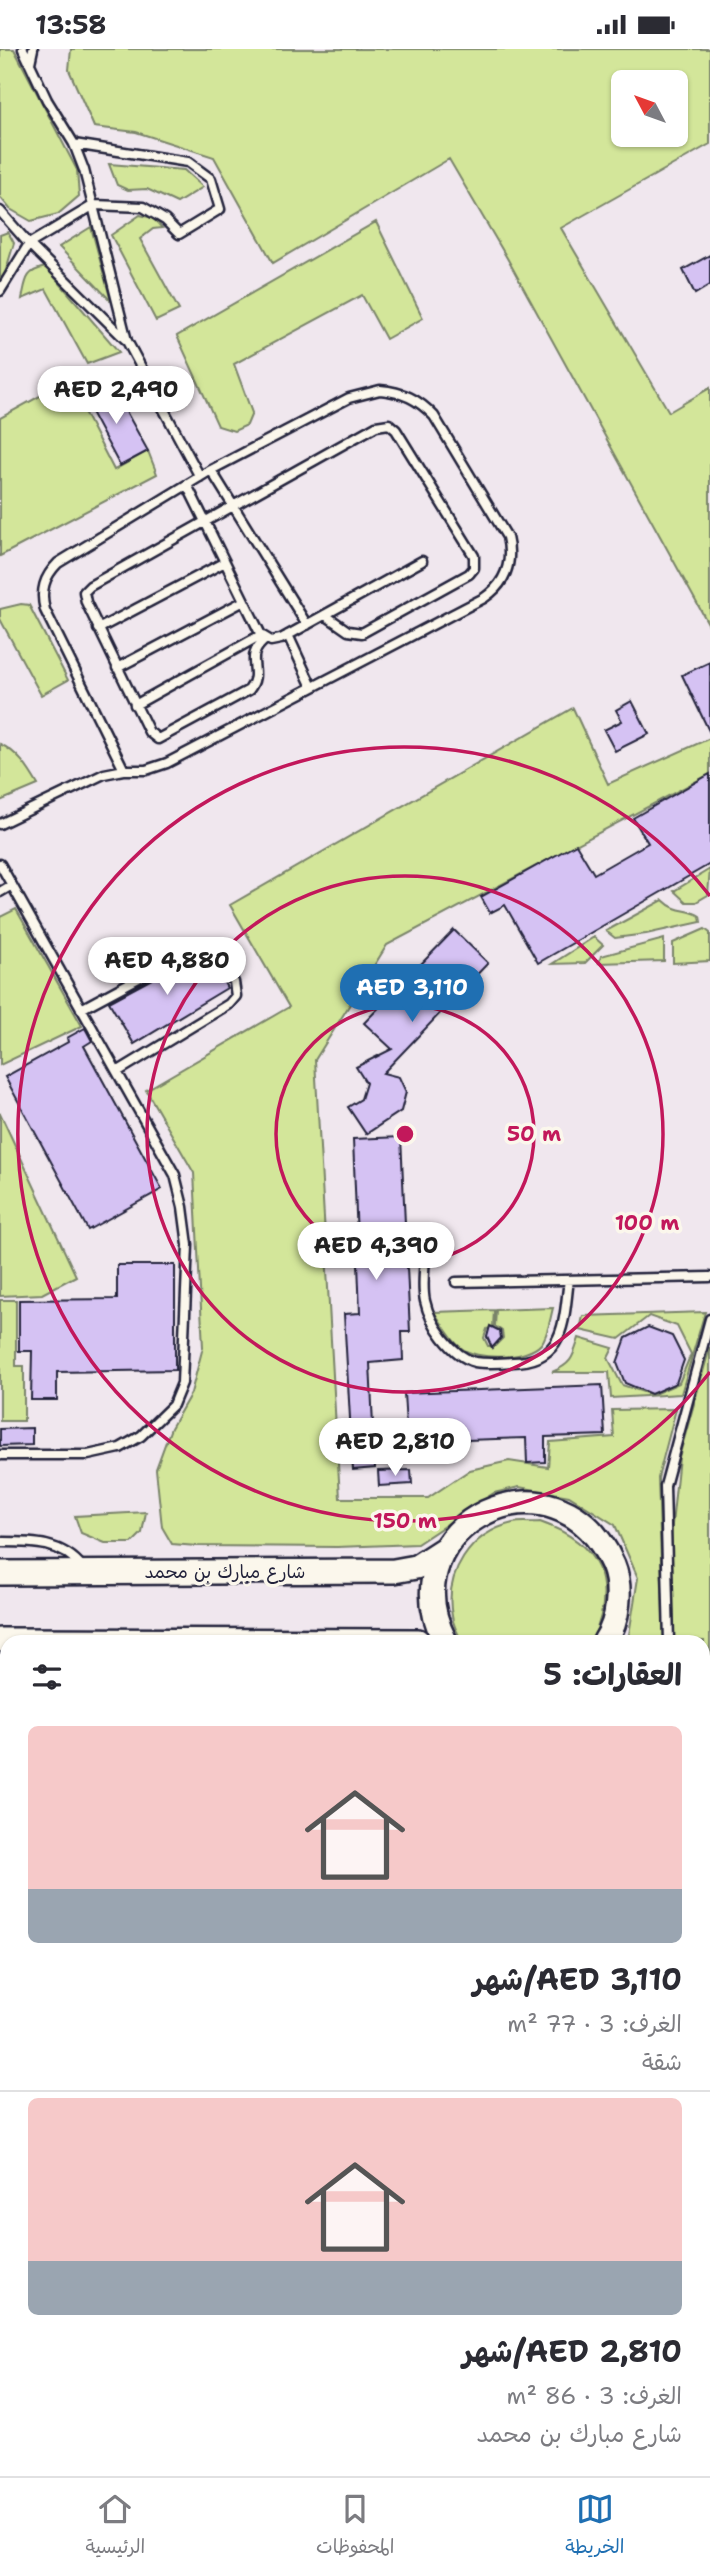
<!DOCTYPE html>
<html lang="ar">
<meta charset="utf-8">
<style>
body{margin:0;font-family:"Shantell Sans","Playpen Sans Arabic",sans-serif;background:#f2f2f3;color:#2b2b33;direction:rtl;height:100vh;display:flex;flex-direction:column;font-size:26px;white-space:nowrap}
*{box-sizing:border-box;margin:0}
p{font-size:23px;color:#7c7c81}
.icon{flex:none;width:38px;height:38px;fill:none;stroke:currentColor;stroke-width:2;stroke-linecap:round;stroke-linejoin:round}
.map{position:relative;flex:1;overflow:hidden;direction:ltr}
.panel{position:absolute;left:0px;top:1586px;width:710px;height:842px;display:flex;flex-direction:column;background:#fff;border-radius:21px 21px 0 0;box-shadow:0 2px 5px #0004;direction:rtl}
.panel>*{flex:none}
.needle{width:46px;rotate:311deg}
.buttons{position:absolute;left:611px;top:21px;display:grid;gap:14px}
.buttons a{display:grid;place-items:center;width:77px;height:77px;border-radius:10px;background:#fff;box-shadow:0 2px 5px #0004;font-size:35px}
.price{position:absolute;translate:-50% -60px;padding:0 16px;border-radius:24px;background:#fff;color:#222;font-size:23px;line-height:46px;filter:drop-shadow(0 2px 4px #0008)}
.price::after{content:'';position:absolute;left:50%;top:42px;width:21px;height:16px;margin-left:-10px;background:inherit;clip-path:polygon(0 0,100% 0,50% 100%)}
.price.current{background:#1f6fb2;color:#fff}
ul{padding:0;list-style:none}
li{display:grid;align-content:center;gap:14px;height:371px;padding:0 28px}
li+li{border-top:2px solid #e1e1e2}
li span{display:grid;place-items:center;height:217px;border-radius:10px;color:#555}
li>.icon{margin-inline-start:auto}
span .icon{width:126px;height:126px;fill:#fffc;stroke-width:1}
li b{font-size:30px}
h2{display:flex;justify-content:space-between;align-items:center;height:84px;padding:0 28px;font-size:30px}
.status{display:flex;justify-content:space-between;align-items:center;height:49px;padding:0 35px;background:#fff;direction:ltr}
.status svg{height:19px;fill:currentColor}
.tab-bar{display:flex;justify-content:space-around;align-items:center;height:98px;border-top:2px solid #e1e1e2;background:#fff;font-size:19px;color:#7c7c81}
.tab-bar a{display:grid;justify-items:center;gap:4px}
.tab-bar .current{color:#1f6fb2}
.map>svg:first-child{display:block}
.green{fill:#d3e69a;stroke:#7a846a;stroke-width:2;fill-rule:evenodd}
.building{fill:#d5c2f3;stroke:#22223b;stroke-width:2}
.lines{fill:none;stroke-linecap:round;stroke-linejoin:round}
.lane-casing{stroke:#22223b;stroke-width:13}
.secondary-casing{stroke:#22223b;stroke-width:28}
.path{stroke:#22223b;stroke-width:3.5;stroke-dasharray:5 5;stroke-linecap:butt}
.lane{stroke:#fbf7ec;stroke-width:8}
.secondary{stroke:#fbf7ec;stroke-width:23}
.ring{fill:none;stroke:#c2185b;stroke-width:3.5}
.labels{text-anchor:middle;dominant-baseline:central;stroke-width:7;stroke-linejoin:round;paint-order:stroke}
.street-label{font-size:18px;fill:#22223b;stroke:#fbf7ec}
.centre{fill:#c2185b;stroke:#fbf7ec;stroke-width:3.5}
.ring-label{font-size:21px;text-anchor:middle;font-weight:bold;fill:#c2185b;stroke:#fbf7ec;stroke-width:7;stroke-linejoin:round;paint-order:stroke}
</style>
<div class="status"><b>13:58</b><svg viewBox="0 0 49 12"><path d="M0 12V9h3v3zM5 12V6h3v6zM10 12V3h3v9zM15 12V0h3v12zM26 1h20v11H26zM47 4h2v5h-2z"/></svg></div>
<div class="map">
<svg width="710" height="2427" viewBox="0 0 710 2427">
<rect width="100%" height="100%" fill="#f0e7ee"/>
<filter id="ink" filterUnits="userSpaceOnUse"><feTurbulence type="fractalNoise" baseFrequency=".0143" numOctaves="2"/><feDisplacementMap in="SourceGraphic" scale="14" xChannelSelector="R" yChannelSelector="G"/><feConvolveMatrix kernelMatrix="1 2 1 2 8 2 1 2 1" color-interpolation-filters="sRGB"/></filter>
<g filter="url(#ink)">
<path class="green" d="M0,0H14L77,121L79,147L58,165L31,172L10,160L0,148Z
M71,0H710V95L561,179L669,363L710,339V578L507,209L449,110L273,214L214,108L136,83L94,78L69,21ZM623,33H676V86H623Z
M109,115L184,121L203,138L177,154L147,140L128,141L117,136Z
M140,166L153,169L162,179L153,180L140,190L179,261L156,272L111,186Z
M376,173L423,269L386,290L362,246L234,315L252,364L247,376L234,382L218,377L177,287Z
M91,178L111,252L59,198Z
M8,183L14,194L0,241V186Z
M46,218L119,303L87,315L46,240L22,250C26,231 25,222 46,218Z
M87,321L107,332L79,353L114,421L148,402L157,425L0,507V369Z
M21,555L29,556L68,631L41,646L0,570V560Z
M573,659L608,735L710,689V725L387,896L315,1011L340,1449H428L470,1421L509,1412L548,1418L550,1393L614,1388L612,1361L676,1360L658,1429L664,1592H628L638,1529L615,1476L569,1447L519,1438L494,1444L417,1495L337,1498L197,1497L172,1495L162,1478L156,1420L171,1379L191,1344L203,1298L194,1124L146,1041L289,958L230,856Z
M0,695C18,703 28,719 38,736L0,752Z
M710,820L708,846L696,853H686L674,842Z
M663,851C677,865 688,859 700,867L701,873L646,885L615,889L606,882Z
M16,860L82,977L0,1016V868Z
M705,880L710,884V912L673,914V894Z
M594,888L603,896L585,914L552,915Z
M664,890V912L599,914L601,907Z
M0,1064L76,1227L42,1245L0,1247Z
M0,1251H16V1317H24V1372H0Z
M553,1259C550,1270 548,1287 541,1295C527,1311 476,1312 460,1298C450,1290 442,1274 434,1263L494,1261L493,1278L487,1280L484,1289L488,1297H495L503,1289L502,1282L495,1277L496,1261Z
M705,1263L681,1345L611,1349L609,1323H552C572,1315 573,1308 579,1289L613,1299L608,1309L622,1336L652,1346L679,1334L691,1305L677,1277L649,1267L619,1290L580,1281L583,1267Z
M710,1298V2427H594V2420H704V1592H669L668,1514L679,1408Z
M146,1463L142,1484L132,1494H105L81,1484L75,1467Z
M540,1473C600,1494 618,1534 592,1592H462C458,1585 453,1576 452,1567C444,1525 470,1484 513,1474C522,1472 531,1474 540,1473Z"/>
<path class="building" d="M710,206V236L695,245L683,221Z
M112,337L148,402L120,417L85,352Z
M710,613V684L682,626Z
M632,652L649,685L615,702L604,681L622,672L616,661Z
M710,725V815L538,914L505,856L490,864L481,848L576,795L594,825L648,794L633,769Z
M454,881L488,914L383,1024L399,1028L406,1043L401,1062L366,1085L348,1058L361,1050L366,1034L356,1018L392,1000L364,974Z
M200,904L209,920L215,917L227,939L134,995L109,953Z
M85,979L92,992L84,997L162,1140L88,1181L5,1028L68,993L67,989Z
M401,1088L410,1283H402L403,1311L370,1314L375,1419L353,1421L344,1265L360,1264L353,1090Z
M117,1216H175V1321L57,1323V1351H31L32,1302H19V1251L117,1250Z
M490,1277L500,1282L501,1289L492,1299L487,1288Z
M648,1278L672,1287L684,1311L676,1334L651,1345L625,1334L617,1314L626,1289Z
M602,1336L605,1386L545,1388V1413L527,1414L526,1389L407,1393L404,1344Z
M32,1379V1396L0,1397V1380Z
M411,1421L412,1435L379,1437L378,1422Z"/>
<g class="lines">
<defs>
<path id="lane" d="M23,0L47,51L74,95L84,121L127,292L200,428
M30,14L33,0
M0,162L29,195L125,290
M0,242L29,195L94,156L143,158L165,171L179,185L220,160L211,130L188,113L74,95
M380,341C403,343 418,350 434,367L507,488C513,513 506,534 484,549L167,714L146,721H124L45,561C40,542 44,528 58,514L211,421L349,349Z
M211,421L307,576
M187,436L261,586L271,592L281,590L422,512
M98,580L225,513
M288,586L312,638
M266,590C241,609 265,621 249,641L158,690L149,683L86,553L84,543L90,537L376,377L389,375L396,381L474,507V519L469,525L362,584L348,582L325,566
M117,619L244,552
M135,656L261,586
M0,775L104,725L124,721
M0,815L175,1126L183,1158L188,1196L182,1334L173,1356L141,1387L120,1399L88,1406H0
M0,843L12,836
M81,960L202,895L212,898L216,902L234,933L236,947L229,955L117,1023
M425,1209C424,1223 422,1239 425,1252C430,1275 452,1307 475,1313C487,1315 501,1314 513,1313C530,1313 545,1309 555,1294C566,1277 566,1250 569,1231
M456,1233L710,1228
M0,1493C31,1493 62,1492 83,1519
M669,1592L665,1437L710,1270
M0,1980H7
M704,2005L710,2011
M0,2080L7,2079
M0,2268H7
M0,2369H7
M396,2420V2427
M0,2425L320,2420
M591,2427V2420"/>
<path id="secondary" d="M0,1524L394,1522L416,1518L444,1500
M0,1591L418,1592
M445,1592C385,1476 558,1390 613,1516C622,1538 619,1572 605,1592
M497,2427V2420
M546,2427V2420"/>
</defs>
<use href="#lane" class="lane-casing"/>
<use href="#secondary" class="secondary-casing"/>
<path class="path" d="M0,1633H7
M448,2420L449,2427"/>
<use href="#lane" class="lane"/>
<use href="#secondary" class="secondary"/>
</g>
</g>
<g class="ring">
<circle cx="405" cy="1085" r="129"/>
<circle cx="405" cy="1085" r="258"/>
<path d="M710 1323A387 387 0 1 1 710 847"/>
</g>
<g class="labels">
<g class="street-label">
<text x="225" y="1523">شارع مبارك بن محمد</text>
</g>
</g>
<circle cx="405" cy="1085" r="10" class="centre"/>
<g class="ring-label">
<text x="534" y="1092">50 m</text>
<text x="647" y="1181">100 m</text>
<text x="405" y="1479">150 m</text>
</g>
</svg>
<div class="buttons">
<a><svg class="needle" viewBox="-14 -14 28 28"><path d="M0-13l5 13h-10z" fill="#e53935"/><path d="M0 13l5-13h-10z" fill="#7c7c81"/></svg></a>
</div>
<b class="price" style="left:116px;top:377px">AED 2,490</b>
<b class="price" style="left:167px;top:948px">AED 4,880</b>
<b class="price current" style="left:412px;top:975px">AED 3,110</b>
<b class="price" style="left:376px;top:1233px">AED 4,390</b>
<b class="price" style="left:395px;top:1429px">AED 2,810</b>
<section class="panel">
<h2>العقارات: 5<svg class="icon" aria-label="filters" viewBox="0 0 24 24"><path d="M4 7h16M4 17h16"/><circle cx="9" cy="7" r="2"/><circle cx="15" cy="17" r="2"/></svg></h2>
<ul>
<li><span style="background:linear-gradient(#f6c9c9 75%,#9aa5b1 0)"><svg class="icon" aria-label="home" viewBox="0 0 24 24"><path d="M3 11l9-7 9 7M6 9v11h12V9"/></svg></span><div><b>AED 3,110/شهر</b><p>الغرف: 3 · 77 m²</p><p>شقة</p></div></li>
<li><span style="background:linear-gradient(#f6c9c9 75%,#9aa5b1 0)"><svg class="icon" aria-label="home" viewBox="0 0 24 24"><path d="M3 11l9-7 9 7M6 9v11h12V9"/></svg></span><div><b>AED 2,810/شهر</b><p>الغرف: 3 · 86 m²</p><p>شارع مبارك بن محمد</p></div></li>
</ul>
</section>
</div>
<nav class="tab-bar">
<a class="current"><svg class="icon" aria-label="map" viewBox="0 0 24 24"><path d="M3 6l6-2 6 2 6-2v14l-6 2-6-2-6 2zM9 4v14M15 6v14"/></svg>الخريطة</a>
<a><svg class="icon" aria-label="saved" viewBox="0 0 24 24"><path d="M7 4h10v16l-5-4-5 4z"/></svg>المحفوظات</a>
<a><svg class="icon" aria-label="home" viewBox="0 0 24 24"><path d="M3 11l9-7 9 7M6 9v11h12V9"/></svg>الرئيسية</a>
</nav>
